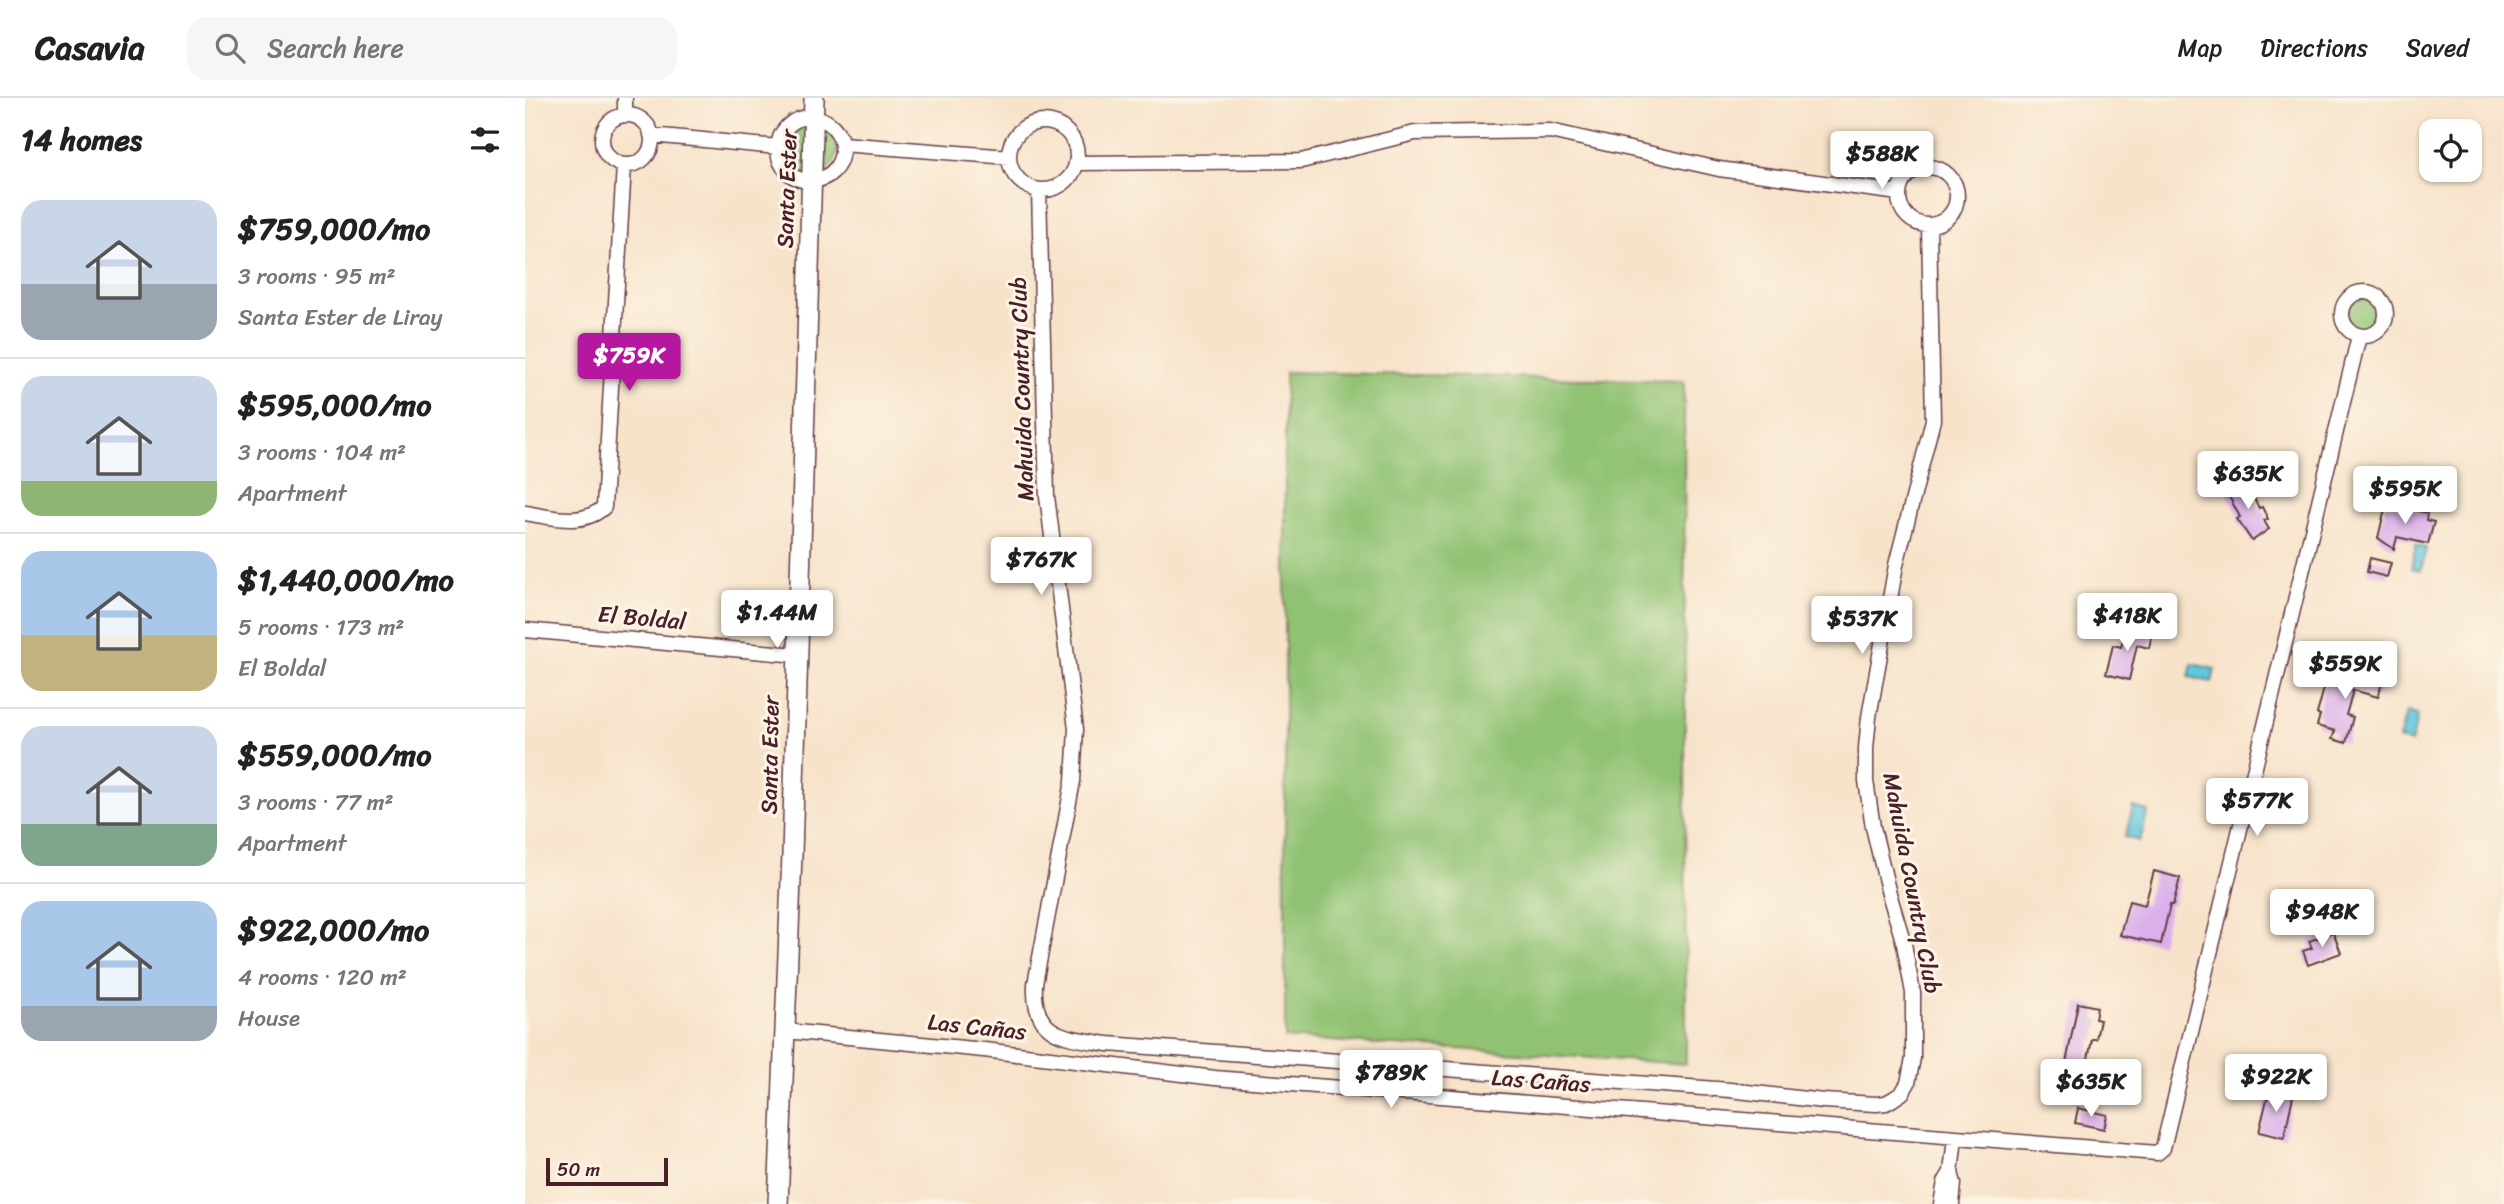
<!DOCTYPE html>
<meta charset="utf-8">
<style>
body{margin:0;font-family:Sriracha,sans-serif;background:#f6f6f6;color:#222;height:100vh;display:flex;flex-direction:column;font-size:26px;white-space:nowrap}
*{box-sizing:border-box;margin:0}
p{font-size:23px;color:#767676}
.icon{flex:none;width:38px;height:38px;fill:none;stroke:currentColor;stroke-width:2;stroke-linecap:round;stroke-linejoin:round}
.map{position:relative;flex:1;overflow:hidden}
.details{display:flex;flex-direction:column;background:#fff;width:525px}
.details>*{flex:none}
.fabs{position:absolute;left:1894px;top:21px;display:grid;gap:14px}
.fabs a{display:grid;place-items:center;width:63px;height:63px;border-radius:14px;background:#fff;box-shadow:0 2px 5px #0004;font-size:35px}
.scale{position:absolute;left:21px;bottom:18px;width:122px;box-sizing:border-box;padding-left:7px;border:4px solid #4a1f2b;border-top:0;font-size:19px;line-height:24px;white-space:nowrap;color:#4a1f2b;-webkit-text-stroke:5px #fcf5e5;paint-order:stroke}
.price{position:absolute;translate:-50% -60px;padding:0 16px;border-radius:7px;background:#fff;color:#222;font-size:23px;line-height:46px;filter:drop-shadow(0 2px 4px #0008)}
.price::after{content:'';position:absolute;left:50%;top:42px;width:21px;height:16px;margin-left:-10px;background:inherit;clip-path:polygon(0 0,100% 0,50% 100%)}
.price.current{background:#b5179e;color:#fff}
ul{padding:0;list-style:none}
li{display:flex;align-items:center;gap:21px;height:175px;padding:0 21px}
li+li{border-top:2px solid #e0e0e0}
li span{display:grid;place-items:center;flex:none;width:196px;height:140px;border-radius:21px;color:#555}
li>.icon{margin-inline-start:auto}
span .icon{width:84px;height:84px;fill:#fffc;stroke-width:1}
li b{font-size:30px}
h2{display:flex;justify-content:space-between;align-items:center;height:84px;padding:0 21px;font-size:30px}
header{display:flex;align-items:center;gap:42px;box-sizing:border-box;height:98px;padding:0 35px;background:#fff;border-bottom:2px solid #e0e0e0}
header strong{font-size:33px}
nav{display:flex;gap:38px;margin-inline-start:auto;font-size:24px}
.search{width:490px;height:63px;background:#f6f6f6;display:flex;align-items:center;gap:18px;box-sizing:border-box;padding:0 24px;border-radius:21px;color:#767676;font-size:26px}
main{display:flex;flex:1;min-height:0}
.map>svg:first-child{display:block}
.green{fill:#91c273;stroke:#6e704f;stroke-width:2}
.water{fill:#60c8dd;stroke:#557484;stroke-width:2}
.building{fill:#daafea}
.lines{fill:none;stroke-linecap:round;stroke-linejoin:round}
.street-casing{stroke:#643c43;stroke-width:17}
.secondary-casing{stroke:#643c43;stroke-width:22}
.street{stroke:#fff;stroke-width:14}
.secondary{stroke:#fff;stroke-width:19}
.labels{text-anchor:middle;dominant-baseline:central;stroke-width:6;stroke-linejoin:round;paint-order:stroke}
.street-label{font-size:23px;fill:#4a1f2b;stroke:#fcf5e5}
</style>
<header>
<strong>Casavia</strong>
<div class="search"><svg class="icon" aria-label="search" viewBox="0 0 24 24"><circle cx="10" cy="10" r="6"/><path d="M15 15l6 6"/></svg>Search here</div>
<nav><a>Map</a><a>Directions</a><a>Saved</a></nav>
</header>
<main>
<section class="details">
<h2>14 homes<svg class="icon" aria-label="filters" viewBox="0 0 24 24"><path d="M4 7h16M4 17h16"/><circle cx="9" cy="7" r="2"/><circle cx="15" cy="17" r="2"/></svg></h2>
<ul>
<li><span style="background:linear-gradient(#c9d6e8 60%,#9aa5b1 0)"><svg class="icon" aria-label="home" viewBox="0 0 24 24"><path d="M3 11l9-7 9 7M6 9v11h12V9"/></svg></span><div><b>$759,000/mo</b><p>3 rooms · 95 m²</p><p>Santa Ester de Liray</p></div></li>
<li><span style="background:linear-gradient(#c9d6e8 75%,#8fb573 0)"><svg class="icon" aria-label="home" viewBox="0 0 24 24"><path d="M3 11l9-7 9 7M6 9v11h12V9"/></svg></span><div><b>$595,000/mo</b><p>3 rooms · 104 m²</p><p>Apartment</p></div></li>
<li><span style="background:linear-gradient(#a9c7e8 60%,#c2b280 0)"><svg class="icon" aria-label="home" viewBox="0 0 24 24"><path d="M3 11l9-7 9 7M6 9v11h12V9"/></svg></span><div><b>$1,440,000/mo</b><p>5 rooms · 173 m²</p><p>El Boldal</p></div></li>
<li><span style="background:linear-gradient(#c9d6e8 70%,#7fa58c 0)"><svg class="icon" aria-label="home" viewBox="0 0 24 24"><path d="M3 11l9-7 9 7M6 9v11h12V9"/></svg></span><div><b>$559,000/mo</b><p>3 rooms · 77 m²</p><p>Apartment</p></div></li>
<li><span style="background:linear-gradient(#a9c7e8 75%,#9aa5b1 0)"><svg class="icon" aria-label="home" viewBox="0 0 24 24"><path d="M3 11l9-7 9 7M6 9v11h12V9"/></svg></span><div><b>$922,000/mo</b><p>4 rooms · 120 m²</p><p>House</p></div></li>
</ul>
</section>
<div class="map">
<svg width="1979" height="1106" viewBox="0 0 1979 1106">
<rect width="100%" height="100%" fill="#fcf5e5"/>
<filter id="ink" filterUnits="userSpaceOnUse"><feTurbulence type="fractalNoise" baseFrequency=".0143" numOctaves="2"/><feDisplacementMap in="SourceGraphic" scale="14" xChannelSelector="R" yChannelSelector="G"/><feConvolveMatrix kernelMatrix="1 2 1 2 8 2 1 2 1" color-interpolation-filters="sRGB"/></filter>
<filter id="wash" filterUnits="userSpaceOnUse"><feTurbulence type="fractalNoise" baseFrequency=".00686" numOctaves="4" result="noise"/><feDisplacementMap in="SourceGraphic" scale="28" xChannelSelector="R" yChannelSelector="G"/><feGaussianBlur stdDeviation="1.57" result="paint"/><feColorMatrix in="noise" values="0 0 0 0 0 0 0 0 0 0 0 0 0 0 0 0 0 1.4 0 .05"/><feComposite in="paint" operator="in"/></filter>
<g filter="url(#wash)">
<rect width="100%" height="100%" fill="#f7e3ca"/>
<path class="green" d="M260 51a26 26 0 1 1 52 0a26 26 0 1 1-52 0Z
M1822 217a17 17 0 1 1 34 0a17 17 0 1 1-34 0Z
M760,274L1159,283L1161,966L760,940Z"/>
<path class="water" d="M1891,447L1901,450L1896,472L1886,470Z
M1667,566L1690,571L1687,584L1664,579Z
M1881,614L1893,617L1886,645L1874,642Z
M1608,709L1623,713L1615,743L1600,739Z
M1806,797L1808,803L1782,811L1780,805Z"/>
<g id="blocks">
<path class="building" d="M1720,384L1734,410L1737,409L1743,421L1739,423L1744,431L1727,443L1712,421L1715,419L1701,393Z
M1861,406L1902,415L1901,422L1909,424L1903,446L1872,439L1869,451L1853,440Z
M1845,460L1866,465L1862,479L1842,474Z
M1601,530L1627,536L1624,550L1612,547L1604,582L1581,576L1588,547L1596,549Z
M1818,570L1859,578L1853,599L1828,592L1821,617L1828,619L1821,645L1807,641L1810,633L1792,628L1795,617L1792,616L1801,583L1814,587Z
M1629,773L1655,780L1648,807H1645L1636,846L1595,837L1604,803L1620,807Z
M1808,834L1816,855L1783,867L1778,853L1787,850L1784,843Z
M1553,905L1572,909L1570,921L1575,922L1571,941H1567L1558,985L1538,980Z
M1744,993L1768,998L1759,1040L1734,1034Z
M1553,1010L1582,1017L1579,1031L1550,1025Z"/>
</g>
</g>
<g filter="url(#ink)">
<use href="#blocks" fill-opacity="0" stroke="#643c43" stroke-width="2"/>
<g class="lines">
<defs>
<path id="street" d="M100,17V0
M77 42a25 25 0 1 1 50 0a25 25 0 1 1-50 0Z
M253 51a32 32 0 1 1 64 0a32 32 0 1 1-64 0Z
M484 58a34 34 0 1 1 68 0a34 34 0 1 1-68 0Z
M126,37L253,49
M317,46L484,59
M551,65L776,63L890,35L1025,33L1194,71L1374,95
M1374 98a29 29 0 1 1 58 0a29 29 0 1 1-58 0Z
M514,92L522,398L551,631L548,683L510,886C507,939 540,939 583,946L1205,992L1298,1003L1351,1006L1361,1005L1368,1001L1377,995L1383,985L1388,960V895L1379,846L1363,792L1348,729L1341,683V650L1344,619L1371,467L1408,322L1404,128
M1817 216a22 22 0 1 1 44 0a22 22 0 1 1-44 0Z
M0,415C26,419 58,429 79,409L99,67
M0,532L272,557
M261,933L459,952L690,980L1632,1055L1638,1050L1834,238
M1426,1074L1429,1086L1427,1106
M1416,1106L1420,1084L1426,1074L1430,1040"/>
<path id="secondary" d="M253,1106L267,757L289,0"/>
</defs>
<use href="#street" class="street-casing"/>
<use href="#secondary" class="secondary-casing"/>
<use href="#street" class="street"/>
<use href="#secondary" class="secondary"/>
</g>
</g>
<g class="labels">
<g class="street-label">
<text transform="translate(262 91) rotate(-88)">Santa Ester</text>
<text transform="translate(497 291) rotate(-92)">Mahuida Country Club</text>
<text transform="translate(117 520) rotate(5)">El Boldal</text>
<text transform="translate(245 657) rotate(-89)">Santa Ester</text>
<text transform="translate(1387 785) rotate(79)">Mahuida Country Club</text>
<text transform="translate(452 929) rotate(6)">Las Cañas</text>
<text transform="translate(1016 983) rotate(4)">Las Cañas</text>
</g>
</g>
</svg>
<div class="fabs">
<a><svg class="icon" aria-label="locate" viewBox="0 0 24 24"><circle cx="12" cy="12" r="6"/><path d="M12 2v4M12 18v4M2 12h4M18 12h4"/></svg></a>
</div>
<div class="scale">50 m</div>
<b class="price" style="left:1357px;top:93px">$588K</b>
<b class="price current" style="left:104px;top:295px">$759K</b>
<b class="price" style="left:1723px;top:413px">$635K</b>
<b class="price" style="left:1880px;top:428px">$595K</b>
<b class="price" style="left:516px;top:499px">$767K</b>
<b class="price" style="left:252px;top:552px">$1.44M</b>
<b class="price" style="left:1602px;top:555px">$418K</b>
<b class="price" style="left:1337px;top:558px">$537K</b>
<b class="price" style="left:1820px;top:603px">$559K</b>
<b class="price" style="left:1732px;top:740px">$577K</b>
<b class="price" style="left:1797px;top:851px">$948K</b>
<b class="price" style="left:866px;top:1012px">$789K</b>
<b class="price" style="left:1751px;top:1016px">$922K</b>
<b class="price" style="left:1566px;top:1021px">$635K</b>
</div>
</main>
